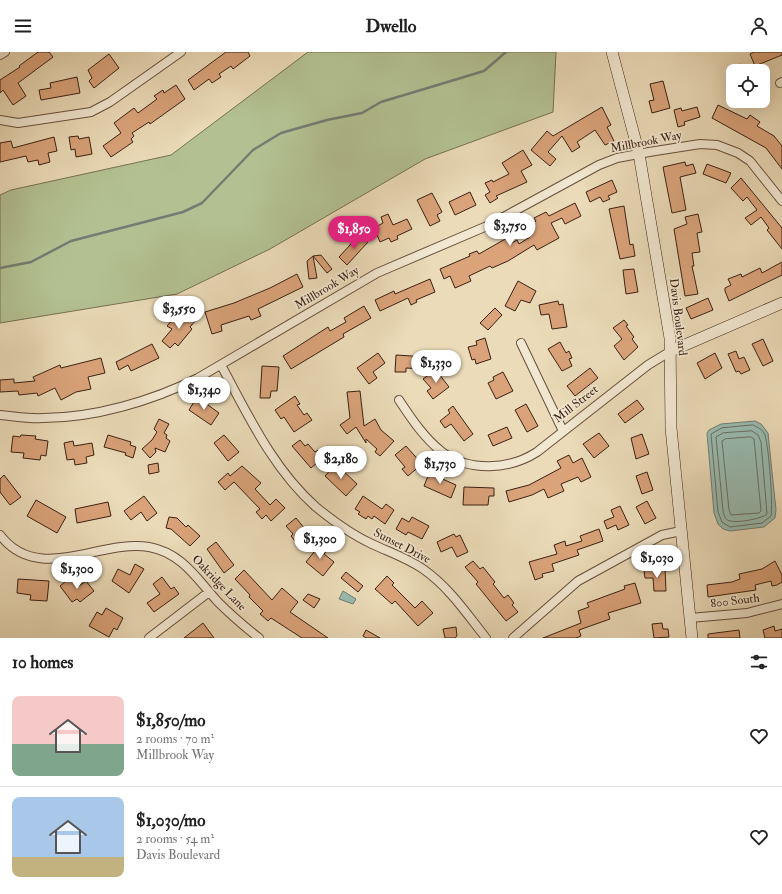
<!DOCTYPE html>
<meta charset="utf-8">
<style>
body{margin:0;font-family:"IM FELL Double Pica",serif;background:#f6f6f6;color:#222;height:100vh;display:flex;flex-direction:column;font-size:15px;white-space:nowrap}
*{box-sizing:border-box;margin:0}
p{font-size:13px;color:#767676}
.icon{flex:none;width:22px;height:22px;fill:none;stroke:currentColor;stroke-width:2;stroke-linecap:round;stroke-linejoin:round}
.map{position:relative;height:586px;overflow:hidden}
.sheet{display:flex;flex-direction:column;background:#fff;flex:1}
.sheet>*{flex:none}
.fabs{position:absolute;left:726px;top:12px;display:grid;gap:8px}
.fabs a{display:grid;place-items:center;width:44px;height:44px;border-radius:8px;background:#fff;box-shadow:0 4px 16px #0002;font-size:20px}
.price{position:absolute;translate:-50% -34px;padding:0 9px;border-radius:14px;background:#fff;color:#222;font-size:13px;line-height:26px;filter:drop-shadow(0 1px 2px #0008)}
.price::after{content:'';position:absolute;left:50%;top:24px;width:12px;height:9px;margin-left:-6px;background:inherit;clip-path:polygon(0 0,100% 0,50% 100%)}
.price.selected{background:#db2777;color:#fff}
ul{padding:0;list-style:none}
li{display:flex;align-items:center;gap:12px;height:100px;padding:0 12px}
li+li{border-top:1px solid #e0e0e0}
li span{display:grid;place-items:center;flex:none;width:112px;height:80px;border-radius:8px;color:#555}
li>.icon{margin-inline-start:auto}
span .icon{width:48px;height:48px;fill:#fffc;stroke-width:1}
li b{font-size:17px}
h2{display:flex;justify-content:space-between;align-items:center;height:48px;padding:0 12px;font-size:17px}
header{display:flex;justify-content:space-between;align-items:center;height:52px;padding:0 12px;background:#fff;font-size:18px;font-weight:800}
.map>svg:first-child{display:block}
.green{fill:#b3c192;stroke:#777052}
.water{fill:#98bbb1;stroke:#737d72}
.lines{fill:none;stroke-linecap:round;stroke-linejoin:round}
.shore{stroke:#6a6e62;stroke-width:1}
.stream{stroke:#737d72;stroke-width:2.5}
.building{fill:#daa37a;stroke:#3b2013}
.street-casing{stroke:#674f3c;stroke-width:10}
.secondary-casing{stroke:#3b2013;stroke-width:12}
.street{stroke:#f2e8d1;stroke-width:8}
.secondary{stroke:#f2e8d1;stroke-width:11}
.labels{text-anchor:middle;dominant-baseline:central;stroke-width:3.5;stroke-linejoin:round;paint-order:stroke}
.street-label{font-size:12px;fill:#3b2013;stroke:#f2e8d1}
</style>
<header><svg class="icon" aria-label="menu" viewBox="0 0 24 24"><path d="M4 6h16M4 12h16M4 18h16"/></svg>Dwello<svg class="icon" aria-label="person" viewBox="0 0 24 24"><circle cx="12" cy="8" r="4"/><path d="M4 21q1-7 8-7t8 7"/></svg></header>
<div class="map">
<svg width="782" height="586" viewBox="0 0 782 586">
<rect width="100%" height="100%" fill="#ebdbb8"/>
<filter id="stains"><feTurbulence type="fractalNoise" baseFrequency=".005" numOctaves="4"/><feColorMatrix values="0 0 0 0 .2 0 0 0 0 .09 0 0 0 0 .02 0 0 0 .5 -.17"/></filter>
<radialGradient id="worn" r=".72"><stop offset=".6" stop-color="#630" stop-opacity="0"/><stop offset="1" stop-color="#630" stop-opacity=".3"/></radialGradient>
<path class="green" d="M308,0H556L553,60L425,107L270,197L177,242L0,271V143L11,138L171,103Z"/>
<path class="water" d="M755,369L761,372L768,381L776,458L775,466L764,475L730,479L723,477L718,472L714,461L707,381L709,378L721,372Z
M343,539L356,547L353,552L339,547Z"/>
<g class="lines">
<path class="shore" d="M753,373C758,375 763,378 765,383C769,397 773,450 771,464L762,471L730,475L722,470L718,460L711,382L722,376Z
M752,379L758,383L761,390L767,462C762,467 737,471 730,469C725,468 724,463 723,459L716,385L723,381Z
M751,385L754,387L761,459L759,461L731,463L729,458L722,389L725,387Z"/>
<path class="stream" d="M0,216L31,210L71,189L183,160L202,151L253,98L281,81L327,68L362,61L381,50L484,19L506,0"/>
</g>
<path class="building" d="M38,0H49L53,5L18,31L26,44L13,53L3,38L0,41V28L20,15L19,14Z
M226,0H248L250,4L233,17L231,14L219,22L221,25L212,31L209,27L194,38L188,28Z
M754,0H782V3L755,14L750,2Z
M109,2L119,16L94,36L89,29L92,26L88,18Z
M740,12L753,19H736Z
M77,25L80,41L41,48L39,38L51,36L50,31Z
M663,29L670,56L652,61L649,49L654,48L650,32Z
M176,33L185,47L150,72L149,70L132,81L134,84L131,87L133,90L111,105L103,94L121,81L114,71L134,56L138,61L157,47L154,44L163,38L164,41Z
M718,53L747,67L750,63L760,70L757,74L774,84L782,94V117L766,96L712,66Z
M602,55L611,73L607,75L614,89L605,93L595,78L577,90L580,95L572,100L562,84L548,100L556,107L550,114L531,98L547,79L553,84Z
M697,55L700,65L684,70L685,73L678,75L674,58L681,56L682,59Z
M78,84L79,87L89,85L92,102L76,105L75,97L71,98L69,85Z
M54,85L57,99L48,101L50,110L39,113L38,108L28,110L26,104L0,110V91L11,89L13,96Z
M523,98L532,113L521,119L527,130L496,144L498,146L490,151L485,143L490,140L485,131L492,128L493,130L509,122L502,111Z
M685,110L686,114L693,112L696,121L680,125L686,158L672,161L663,115Z
M707,112L731,121L726,131L703,122Z
M741,126L782,176V197L767,178L769,176L761,165L751,173L745,166L757,158L747,145L743,149L731,136Z
M612,128L617,140L608,144L610,147L603,150L600,145L590,150L586,140Z
M470,140L476,153L455,163L449,150Z
M432,141L442,160L437,163L440,169L430,174L417,148Z
M575,151L581,164L565,172L562,166L551,171L559,186L537,198L534,193L508,209L492,216L490,214L469,224L471,229L455,236L450,224L444,227L440,217L470,204L469,202L477,199L479,202L507,186L510,192L517,188L519,192L530,185L524,175L536,169L534,166L546,160L549,164Z
M624,154L630,193L633,192L635,204L620,207L609,157Z
M388,162L393,173L407,167L412,177L397,184L398,187L391,190L389,186L380,190L374,176L383,171L381,165Z
M698,162L702,180L697,181L700,200L692,201L694,214H692L698,242L685,244L674,177L687,172L685,165Z
M360,182L368,190L347,213L339,205Z
M321,203L332,217L327,221L313,204L317,226L309,227L307,209L313,204Z
M782,210V223L729,249L725,239V236L731,233L728,227L741,222L742,225L760,216L762,221Z
M634,217L638,240L626,242L623,218Z
M297,222L303,235L258,257L261,264L251,268L249,264L221,273L222,279L212,282L205,260L234,251L270,236Z
M430,227L435,240L416,248L417,250L411,253L408,246L380,259L375,248L394,239L395,242Z
M518,229L536,239L530,251L521,248L515,259L505,254Z
M708,246L713,258L691,267L686,256Z
M558,249L559,253L563,252L567,275L552,277L549,262L541,263L539,253Z
M364,254L371,266L343,282L344,285L291,317L283,304L328,275L330,279L346,270L344,266Z
M495,256L502,263L488,278L480,271Z
M187,260L196,268L190,275L192,277L178,294L175,291L170,296L162,289L172,277L167,274L174,266L178,270Z
M624,268L628,273L626,274L634,285L632,287L638,295L624,308L614,294L622,287L613,276Z
M485,286L491,307L476,312L475,307L472,308L468,295L477,293L476,289Z
M763,287L773,309L763,314L752,292Z
M560,290L566,301L569,299L572,306L569,307L572,314L562,319L548,297Z
M152,292L159,306L131,319L128,313L119,318L116,310Z
M736,299L739,307L744,305L750,318L741,322L739,319L736,320L728,302Z
M378,301L385,311L373,320L377,326L369,332L357,316Z
M715,301L722,316L705,327L697,311Z
M396,303L427,305L426,317L406,316V320H395Z
M101,306L105,321L88,325L91,337L76,340L61,348L55,336L38,344L37,341L19,343L18,339L0,340V328L14,327V331L35,329L33,325L60,313L61,316Z
M262,314L279,315L277,339H271L270,346H260Z
M590,316L598,326L575,344L567,334Z
M436,318L449,335L433,347L427,339L431,336L423,327Z
M503,320L513,339L496,347L488,331L494,328L493,325Z
M360,339L364,374L375,367L381,378L394,389L380,404L375,400L377,397L366,387V391L356,375L347,382L340,373L350,366L347,340Z
M295,344L300,352L297,353L304,363L307,361L312,368L294,380L284,365L281,367L275,358Z
M197,345L219,361L211,373L189,358Z
M637,348L644,357L625,371L618,362Z
M526,352L538,374L527,380L515,358Z
M453,354L473,382L464,389L451,372L445,376L440,369L450,361L448,358Z
M159,367L169,372L164,381L167,383L166,386L170,389L165,400L155,396L156,400L150,406L142,397L152,388L157,380L154,377Z
M507,375L512,386L493,394L488,383Z
M599,381L609,394L594,406L583,392Z
M642,382L649,402L636,407L631,386Z
M21,383L36,384L35,387L48,389L46,404L41,403L40,408L23,406L24,401L11,400L13,384L20,385Z
M108,383L131,390L130,393L136,395L133,406L125,403L126,401L104,395Z
M224,383L239,400L228,409L214,391Z
M300,388L305,394L308,392L315,400L318,398L324,405L311,416L292,394Z
M73,389L74,394L92,391L94,403L86,405L87,411L75,413L74,407L67,408L64,391Z
M406,394L422,412L408,424L402,417L405,415L395,403Z
M569,403L573,411L582,406L591,425L581,430L578,425L561,432L564,439L548,446L544,437L532,443L509,450L506,439L529,433L561,416L557,409Z
M158,411L159,420L149,422L148,413Z
M336,412L357,432L346,444L325,424Z
M242,414L261,431L255,437L270,453L276,447L285,456L271,469L266,463L262,467L256,460L260,457L234,430L225,438L218,430L228,421L230,424Z
M430,419L439,423L438,425L456,433L451,446L424,434Z
M647,420L653,438L642,442L636,424Z
M4,423L21,445L10,453L0,440V427Z
M464,435L494,436V444H489L488,453H463Z
M144,444L157,461L147,469L141,460L131,468L124,459Z
M363,444L382,457L386,452L394,458L385,472L374,464L372,467L368,464L366,467L358,462L360,460L355,457Z
M36,448L66,465L57,481L27,464Z
M647,449L656,466L645,472L636,455Z
M108,450L111,464L77,471L75,457Z
M620,454L629,473L618,478L616,473L607,477L604,469L614,465L611,458Z
M169,465L177,466L186,475L188,473L200,484L190,494L171,477L166,476Z
M412,465L429,474L422,487L408,480L406,483L396,477L402,466L409,470Z
M296,466L310,483L298,493L291,484L293,482L286,474Z
M599,477L603,489L577,498L579,503L552,512L554,519L542,522L543,525L535,528L529,510L557,502L554,493L565,489L566,494L582,489L580,484Z
M454,482L456,485L460,483L468,500L457,505L452,495L441,500L437,490Z
M216,490L234,513L224,521L207,497Z
M322,490L329,496L324,502L334,510L323,524L306,510Z
M473,509L480,517L483,515L495,530L493,532L504,546L508,543L514,551L512,553L518,560L506,569L476,532L478,530L465,515Z
M775,509L782,523V530L777,533L772,534L771,529L755,533L756,538L708,545L707,533L732,530L740,527L739,522L762,517Z
M135,512L144,517L129,541L112,529L118,517L130,523Z
M665,516L666,539H654L653,526H645L644,518Z
M244,518L272,548L282,536L298,550L290,560L328,586H302L271,566L268,569L260,562L263,559L249,545L250,543L235,527Z
M346,520L363,534L358,540L341,526Z
M387,524L394,531L392,533L415,556L422,549L433,561L418,574L395,549L392,552L375,537Z
M71,525L79,534L86,529L94,539L80,550L77,547L72,550L60,534Z
M162,525L171,537L174,535L179,542L154,560L147,551L160,542L153,532Z
M18,527L49,529L47,549L30,548L31,543L17,541Z
M635,531L641,551L608,561L610,567L579,578L581,584L576,586H543L581,571L578,559L589,555L587,551L625,537L624,534Z
M308,542L320,547L314,556L303,548Z
M106,556L123,566L117,578L114,576L109,585L89,574L97,560L102,563Z
M203,571L214,586H184Z
M662,571L663,577H668L669,585L654,586L652,572Z
M774,574L775,579L782,577V586H765L763,578Z
M456,575L457,584L455,586H445L443,577Z
M366,578L380,586H366L363,584Z
M739,578L740,586H708V582Z"/>
<g class="lines">
<defs>
<path id="street" d="M0,3L5,0
M780,31L782,30
M0,68L18,71L91,60L110,50L181,0
M521,291L563,379
M221,313C248,363 273,417 316,455C333,469 352,483 372,492C389,500 407,506 423,517C449,535 467,562 486,586
M399,348C411,366 424,386 442,400C470,420 509,418 537,400L648,313L671,299
M0,363C14,364 28,367 43,366C94,366 152,349 198,326L377,221L487,174L599,113L617,106L649,100L700,92L717,93L738,101L750,109L782,149
M0,483C38,533 99,487 149,495C182,501 197,527 218,550C231,563 245,575 259,586
M690,566L747,561L782,552
M149,586L209,540
M513,586L578,529L662,483L681,479"/>
<path id="secondary" d="M612,0L639,102L670,286L671,376L692,586
M671,299L782,251"/>
</defs>
<use href="#street" class="street-casing"/>
<use href="#secondary" class="secondary-casing"/>
<use href="#street" class="street"/>
<use href="#secondary" class="secondary"/>
</g>
<g class="labels">
<g class="street-label">
<text transform="translate(646 90) rotate(-11)">Millbrook Way</text>
<text transform="translate(327 236) rotate(-31)">Millbrook Way</text>
<text transform="translate(678 265) rotate(83)">Davis Boulevard</text>
<text transform="translate(576 352) rotate(-38)">Mill Street</text>
<text transform="translate(402 494) rotate(27)">Sunset Drive</text>
<text transform="translate(219 531) rotate(46)">Oakridge Lane</text>
<text transform="translate(735 549) rotate(-7)">800 South</text>
</g>
</g>
<rect width="100%" height="100%" filter="url(#stains)"/>
<rect width="100%" height="100%" fill="url(#worn)"/>
</svg>
<div class="fabs">
<a><svg class="icon" aria-label="locate" viewBox="0 0 24 24"><circle cx="12" cy="12" r="6"/><path d="M12 2v4M12 18v4M2 12h4M18 12h4"/></svg></a>
</div>
<b class="price" style="left:510px;top:195px">$3,750</b>
<b class="price selected" style="left:354px;top:198px">$1,850</b>
<b class="price" style="left:179px;top:278px">$3,550</b>
<b class="price" style="left:436px;top:332px">$1,330</b>
<b class="price" style="left:204px;top:359px">$1,340</b>
<b class="price" style="left:341px;top:428px">$2,180</b>
<b class="price" style="left:440px;top:433px">$1,730</b>
<b class="price" style="left:320px;top:508px">$1,300</b>
<b class="price" style="left:657px;top:527px">$1,030</b>
<b class="price" style="left:77px;top:538px">$1,300</b>
</div>
<section class="sheet">
<h2>10 homes<svg class="icon" aria-label="filters" viewBox="0 0 24 24"><path d="M4 7h16M4 17h16"/><circle cx="9" cy="7" r="2"/><circle cx="15" cy="17" r="2"/></svg></h2>
<ul>
<li><span style="background:linear-gradient(#f6c9c9 60%,#7fa58c 0)"><svg class="icon" aria-label="home" viewBox="0 0 24 24"><path d="M3 11l9-7 9 7M6 9v11h12V9"/></svg></span><div><b>$1,850/mo</b><p>2 rooms · 70 m²</p><p>Millbrook Way</p></div><svg class="icon" aria-label="heart" viewBox="0 0 24 24"><path d="M12 20l-8-8c-3-5 5-10 8-4 3-6 11-1 8 4z"/></svg></li>
<li><span style="background:linear-gradient(#a9c7e8 75%,#c2b280 0)"><svg class="icon" aria-label="home" viewBox="0 0 24 24"><path d="M3 11l9-7 9 7M6 9v11h12V9"/></svg></span><div><b>$1,030/mo</b><p>2 rooms · 54 m²</p><p>Davis Boulevard</p></div><svg class="icon" aria-label="heart" viewBox="0 0 24 24"><path d="M12 20l-8-8c-3-5 5-10 8-4 3-6 11-1 8 4z"/></svg></li>
</ul>
</section>
